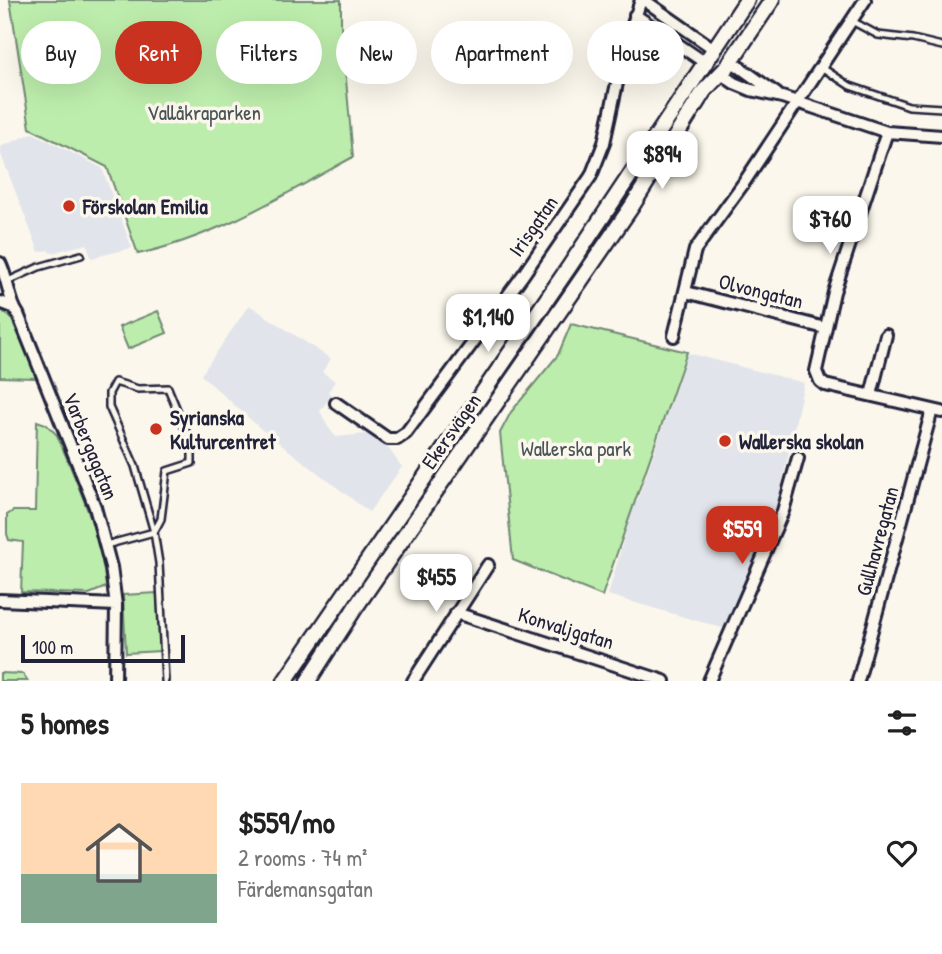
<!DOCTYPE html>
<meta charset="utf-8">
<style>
body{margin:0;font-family:"Patrick Hand",sans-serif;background:#f2f2f2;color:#222;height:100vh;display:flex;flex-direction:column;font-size:26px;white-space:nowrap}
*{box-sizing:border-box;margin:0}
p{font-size:23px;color:#767676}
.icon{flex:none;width:38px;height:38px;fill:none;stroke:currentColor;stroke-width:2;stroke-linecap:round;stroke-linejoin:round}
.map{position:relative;height:681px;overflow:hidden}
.sheet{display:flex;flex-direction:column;background:#fff;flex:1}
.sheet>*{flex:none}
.banner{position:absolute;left:21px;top:21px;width:901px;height:63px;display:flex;gap:14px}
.scale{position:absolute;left:21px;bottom:18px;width:164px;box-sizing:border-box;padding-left:7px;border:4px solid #22223b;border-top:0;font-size:19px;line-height:24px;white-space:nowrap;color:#22223b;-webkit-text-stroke:5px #fbf7ec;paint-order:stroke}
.price{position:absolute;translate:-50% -60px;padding:0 16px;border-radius:14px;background:#fff;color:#222;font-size:23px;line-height:46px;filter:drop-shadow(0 2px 4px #0008)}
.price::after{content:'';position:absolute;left:50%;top:42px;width:21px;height:16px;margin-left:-10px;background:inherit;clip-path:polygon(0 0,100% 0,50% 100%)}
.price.current{background:#c8321e;color:#fff}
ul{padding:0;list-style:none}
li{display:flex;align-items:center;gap:21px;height:175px;padding:0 21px}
li span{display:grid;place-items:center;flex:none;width:196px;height:140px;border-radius:0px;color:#555}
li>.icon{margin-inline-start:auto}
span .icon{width:84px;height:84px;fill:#fffc;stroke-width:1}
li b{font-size:30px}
h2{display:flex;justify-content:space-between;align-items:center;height:84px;padding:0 21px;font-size:30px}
.tag{padding:0 24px;border-radius:32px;background:#fff;box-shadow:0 7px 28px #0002;font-size:24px;line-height:63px}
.tag.current{background:#c8321e;color:#fff}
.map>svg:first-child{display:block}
.built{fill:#e1e4ea}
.green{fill:#bdedac;stroke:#708874;stroke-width:2}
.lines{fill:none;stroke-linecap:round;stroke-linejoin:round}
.lane-casing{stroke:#22223b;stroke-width:10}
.street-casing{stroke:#22223b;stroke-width:16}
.secondary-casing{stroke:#22223b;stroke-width:19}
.lane{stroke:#fbf7ec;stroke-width:5}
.street{stroke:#fbf7ec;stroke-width:10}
.secondary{stroke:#fbf7ec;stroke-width:14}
.poi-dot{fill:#c8321e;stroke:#fbf7ec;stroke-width:2.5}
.labels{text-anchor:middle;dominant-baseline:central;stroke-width:7;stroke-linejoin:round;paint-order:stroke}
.park-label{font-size:21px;fill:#495557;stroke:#fbf7ec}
.poi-label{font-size:21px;font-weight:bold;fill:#22223b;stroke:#fbf7ec;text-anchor:start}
.street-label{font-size:21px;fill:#22223b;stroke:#fbf7ec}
</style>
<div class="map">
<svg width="942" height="681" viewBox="0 0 942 681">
<rect width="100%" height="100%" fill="#fbf7ec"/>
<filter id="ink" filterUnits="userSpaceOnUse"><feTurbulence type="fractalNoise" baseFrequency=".0143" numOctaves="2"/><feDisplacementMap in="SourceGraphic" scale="14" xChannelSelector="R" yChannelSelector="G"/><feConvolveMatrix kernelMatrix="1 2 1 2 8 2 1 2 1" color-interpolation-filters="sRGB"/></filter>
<g filter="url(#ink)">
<path class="built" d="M33,133L102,168L132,248L91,258L87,244L51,253L48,250L39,252L0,152V147Z
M249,305L331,359L322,372L335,381L328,392L332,395L320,411L328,427L336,437L367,434L388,448L402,467L369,512L261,429L201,375Z
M688,353L804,383L778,501L726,629L608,595L633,507L638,499Z"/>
<path class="green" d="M10,0H341V24L353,157C284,195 216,237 138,254L107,167L30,128Z
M0,309L11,318L37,375L34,378L0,377Z
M158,311L167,333L128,349L119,327Z
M571,324L687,352L602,596L513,560L500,433L511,412L558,355Z
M37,421L46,424L57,435C77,483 101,533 106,587L89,594L21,592L23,542L9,540L7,534V515L13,511H35Z
M157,593L160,651L126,653L123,595Z
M0,673L23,674L28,681H0Z"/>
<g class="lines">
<defs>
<path id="lane" d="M852,21L878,35L913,39L942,46
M821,67L850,86L909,106L942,108
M8,281L39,267L81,255
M106,545L154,532L161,519L167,471L192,463V446L168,388L138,389L115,382L109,393V407L135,466L154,532L159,563L165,681"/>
<path id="street" d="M644,0L714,49
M635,15L704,62
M731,61L777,94
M720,73L734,83L751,90L782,97L887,132L942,136
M887,132L834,292L816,371L820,381L825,385L942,412
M0,263C8,279 9,302 18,314L95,507L111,567L116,605L115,681
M686,292L825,328
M0,302L13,307
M674,336L695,250L743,184L865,0
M871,395L886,335
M336,403L388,439H397L406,433L523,275L591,176L604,143L624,51L641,0
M0,600L116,605
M456,613L664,681
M413,681L488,565
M709,681L783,511L798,458
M858,681L932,410"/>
<path id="secondary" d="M285,681L569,267L747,0
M308,681L355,608L632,206L704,91L727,67L772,0"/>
</defs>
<use href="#lane" class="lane-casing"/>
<use href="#street" class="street-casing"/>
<use href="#secondary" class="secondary-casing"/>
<use href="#lane" class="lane"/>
<use href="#street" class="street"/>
<use href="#secondary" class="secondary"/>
</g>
</g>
<g class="poi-dot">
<circle cx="69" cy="206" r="7"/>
<circle cx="156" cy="429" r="7"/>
<circle cx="725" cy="441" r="7"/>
</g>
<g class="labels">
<g class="park-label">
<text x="204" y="112">Vallåkraparken</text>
<text x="576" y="448">Wallerska park</text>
</g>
<g class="poi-label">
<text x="83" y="206">Förskolan Emilia</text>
<text x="170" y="417">Syrianska<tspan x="170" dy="24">Kulturcentret</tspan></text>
<text x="739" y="441">Wallerska skolan</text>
</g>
<g class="street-label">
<text transform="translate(533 226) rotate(-55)">Irisgatan</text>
<text transform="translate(761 291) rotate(14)">Olvongatan</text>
<text transform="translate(451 431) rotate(-55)">Ekersvägen</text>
<text transform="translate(91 446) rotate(68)">Varbergagatan</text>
<text transform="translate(877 541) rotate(-75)">Gullhavregatan</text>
<text transform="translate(566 628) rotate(17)">Konvaljgatan</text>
</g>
</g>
</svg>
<div class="scale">100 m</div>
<b class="price" style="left:662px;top:191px">$894</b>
<b class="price" style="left:830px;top:256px">$760</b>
<b class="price" style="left:488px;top:354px">$1,140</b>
<b class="price current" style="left:742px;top:566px">$559</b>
<b class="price" style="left:436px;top:614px">$455</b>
<div class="banner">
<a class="tag">Buy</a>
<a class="tag current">Rent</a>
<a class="tag">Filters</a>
<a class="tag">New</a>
<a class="tag">Apartment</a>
<a class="tag">House</a>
</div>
</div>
<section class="sheet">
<h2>5 homes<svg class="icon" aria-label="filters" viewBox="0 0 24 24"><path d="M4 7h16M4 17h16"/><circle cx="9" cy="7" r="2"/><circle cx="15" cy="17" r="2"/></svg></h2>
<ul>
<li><span style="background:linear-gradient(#ffd9b3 65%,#7fa58c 0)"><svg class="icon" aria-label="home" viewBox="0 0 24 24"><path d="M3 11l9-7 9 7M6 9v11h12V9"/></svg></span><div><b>$559/mo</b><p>2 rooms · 74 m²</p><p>Färdemansgatan</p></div><svg class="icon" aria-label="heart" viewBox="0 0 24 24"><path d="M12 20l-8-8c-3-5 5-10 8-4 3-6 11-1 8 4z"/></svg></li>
</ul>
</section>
